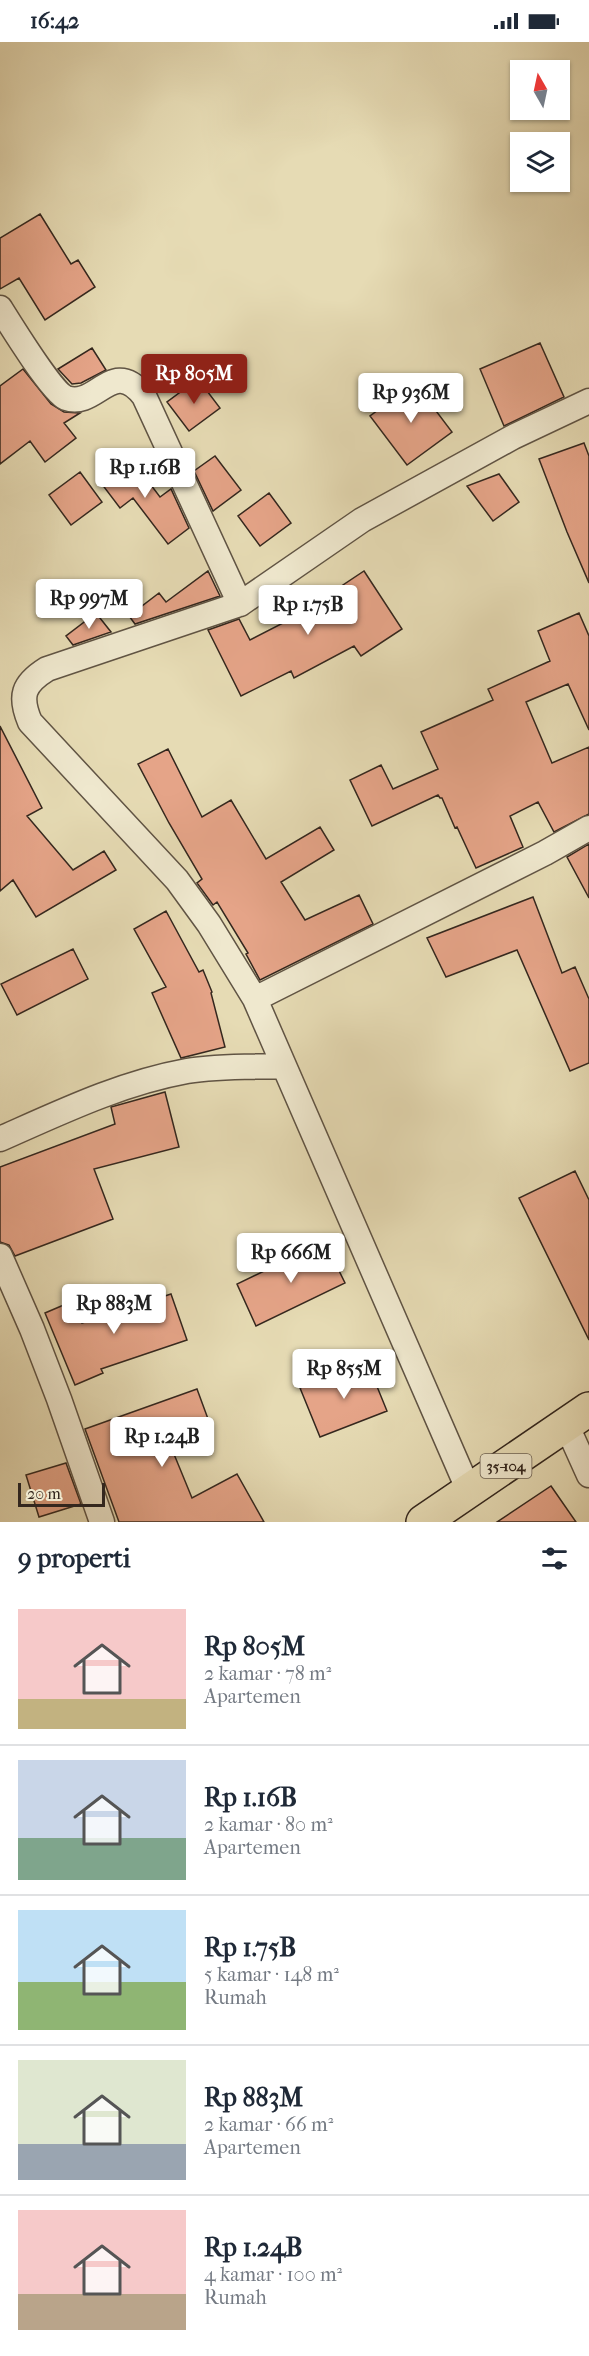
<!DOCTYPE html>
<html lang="id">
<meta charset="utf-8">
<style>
body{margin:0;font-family:"IM FELL French Canon",serif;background:#f6f6f7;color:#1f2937;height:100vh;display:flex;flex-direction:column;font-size:22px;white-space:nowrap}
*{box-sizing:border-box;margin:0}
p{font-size:20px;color:#747a83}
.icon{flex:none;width:33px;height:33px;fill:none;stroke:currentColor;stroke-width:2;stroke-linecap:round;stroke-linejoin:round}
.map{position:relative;height:1480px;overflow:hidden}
.side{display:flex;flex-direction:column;background:#fff;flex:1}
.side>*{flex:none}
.needle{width:39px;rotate:351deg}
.buttons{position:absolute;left:510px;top:18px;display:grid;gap:12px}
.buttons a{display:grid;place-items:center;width:60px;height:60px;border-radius:0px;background:#fff;box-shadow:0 2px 4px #0004;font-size:30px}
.scale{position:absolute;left:18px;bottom:15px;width:87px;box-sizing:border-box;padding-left:6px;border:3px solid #34271e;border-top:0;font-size:16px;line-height:21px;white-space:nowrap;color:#34271e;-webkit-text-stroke:4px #efe8ce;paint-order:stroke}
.price{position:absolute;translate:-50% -51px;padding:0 14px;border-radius:6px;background:#fff;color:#222;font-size:20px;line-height:39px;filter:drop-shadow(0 2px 3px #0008)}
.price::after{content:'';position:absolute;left:50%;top:36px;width:18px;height:14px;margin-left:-9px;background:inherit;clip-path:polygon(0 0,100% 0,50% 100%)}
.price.on{background:#8f2418;color:#fff}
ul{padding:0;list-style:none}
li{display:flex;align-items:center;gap:18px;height:150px;padding:0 18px}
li+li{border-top:2px solid #e0e1e3}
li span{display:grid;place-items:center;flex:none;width:168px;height:120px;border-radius:0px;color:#555}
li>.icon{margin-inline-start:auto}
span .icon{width:72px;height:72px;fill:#fffc;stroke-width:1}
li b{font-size:26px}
h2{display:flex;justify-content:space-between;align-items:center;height:72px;padding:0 18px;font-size:26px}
.status{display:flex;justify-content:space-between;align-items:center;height:42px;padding:0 30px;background:#fff;direction:ltr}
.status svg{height:16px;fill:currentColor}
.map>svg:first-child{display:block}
.building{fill:#e5a488;stroke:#34271e;stroke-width:1.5}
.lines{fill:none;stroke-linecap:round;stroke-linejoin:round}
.street-casing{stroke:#605444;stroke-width:27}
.primary-casing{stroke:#34271e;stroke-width:36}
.street{stroke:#efe8ce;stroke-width:24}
.primary{stroke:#e6dbb4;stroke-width:33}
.labels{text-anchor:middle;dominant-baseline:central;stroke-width:6;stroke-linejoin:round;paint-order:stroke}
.shield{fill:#efe8ce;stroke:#6c6153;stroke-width:1.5}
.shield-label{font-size:15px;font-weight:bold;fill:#34271e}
</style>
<div class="status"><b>16:42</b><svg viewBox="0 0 49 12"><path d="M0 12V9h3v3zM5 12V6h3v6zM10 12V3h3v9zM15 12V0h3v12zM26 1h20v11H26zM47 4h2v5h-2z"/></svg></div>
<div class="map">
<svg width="589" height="1480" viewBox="0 0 589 1480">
<rect width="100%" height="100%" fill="#e6dbb4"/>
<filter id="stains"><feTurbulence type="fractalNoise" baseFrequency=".00333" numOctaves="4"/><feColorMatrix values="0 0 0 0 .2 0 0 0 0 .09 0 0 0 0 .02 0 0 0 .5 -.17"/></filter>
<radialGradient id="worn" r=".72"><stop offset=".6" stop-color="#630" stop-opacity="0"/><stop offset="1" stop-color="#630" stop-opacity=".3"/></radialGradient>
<path class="building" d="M40,172L71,222L78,218L95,245L45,278L19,236L0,247V196Z
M540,301L564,355L504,384L480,327Z
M92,306L106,328L81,341L72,342L58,327Z
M23,327L51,362L64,370L80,371L64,381L76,396L45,420L30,399L0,422V344Z
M198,337L220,366L189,389L167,360Z
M415,341L452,390L407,423L370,374Z
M584,401L589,414V541L567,490L539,417Z
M129,414L160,455L171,447L189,486L168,502L133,456L120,466L98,437Z
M215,414L241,448L213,469L194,429Z
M80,430L102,460L71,483L49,453Z
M499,432L519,460L493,479L467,444Z
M269,451L291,481L260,504L238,474Z
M208,529L220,554L135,582L129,574L159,551L166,560Z
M364,529L402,587L361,614L354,604L294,636L291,629L241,654L208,588L239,577L250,598L324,560L322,557Z
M96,571L111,590L73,603L66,594Z
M579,571L589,594V688L568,642L526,660L552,721L589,705V772L554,790L538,760L510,774L523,805L476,826L457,785L455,786L442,756H440L438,753L372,784L350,738L381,723L393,747L438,727L421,690L493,658L488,647L550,619L538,589Z
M0,684L42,766L27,774L73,828L104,809L116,828L36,875L13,838L0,849Z
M168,707L202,775L231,758L266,817L320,785L334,808L281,840L305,878L359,853L373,882L260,938L246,912L248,911L217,860L213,863L197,841L202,837L169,781L138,722Z
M589,802V856L567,815Z
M533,855L562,931L575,925L589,957V1021L570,1029L517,908L446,935L427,896Z
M166,869L199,930L203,928L212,950L211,951L225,1005L181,1016L152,951L166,945L134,887Z
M73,907L88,937L17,973L1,942Z
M165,1050L179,1105L94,1127L113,1177L15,1214L9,1203L0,1200V1125L115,1082L111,1065Z
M575,1129L589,1158V1298L519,1156Z
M325,1200L345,1241L256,1284L237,1242Z
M171,1252L187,1298L101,1327L103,1331L75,1343L45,1271L73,1259L82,1281Z
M367,1320L387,1369L320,1395L300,1346Z
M197,1347L211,1385L169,1400L192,1456L237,1432L264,1480H119L85,1387Z
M66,1421L81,1462L39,1475L26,1433Z
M551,1444L576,1480H497Z"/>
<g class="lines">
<defs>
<path id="street" d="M0,266C10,282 52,350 66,356C97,367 112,314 144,354L240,562
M255,957L545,811L589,786
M0,1097C61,1070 121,1041 187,1029C218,1024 252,1025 284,1024
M0,1214L32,1287L59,1357L102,1480
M566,1382L589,1433
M469,1449L255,957L209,882L177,838L30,680C19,654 23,642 47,627L240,562L362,478L513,395L589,359"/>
<path id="primary" d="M423,1480L589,1367"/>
</defs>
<use href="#street" class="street-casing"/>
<use href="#primary" class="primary-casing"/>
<use href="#street" class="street"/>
<use href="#primary" class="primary"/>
</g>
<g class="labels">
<rect class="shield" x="480.5" y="1412" width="51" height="24" rx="4.5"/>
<g class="shield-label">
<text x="506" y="1424">35-104</text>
</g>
</g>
<rect width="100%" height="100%" filter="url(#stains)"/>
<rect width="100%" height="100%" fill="url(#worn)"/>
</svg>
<div class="buttons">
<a><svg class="needle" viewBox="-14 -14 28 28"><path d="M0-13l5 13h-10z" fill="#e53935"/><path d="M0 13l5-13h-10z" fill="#747a83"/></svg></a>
<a><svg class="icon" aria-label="layers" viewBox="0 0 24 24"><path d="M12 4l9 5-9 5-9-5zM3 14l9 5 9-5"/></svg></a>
</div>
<div class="scale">20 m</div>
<b class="price on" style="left:194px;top:363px">Rp 805M</b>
<b class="price" style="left:411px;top:382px">Rp 936M</b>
<b class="price" style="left:145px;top:457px">Rp 1.16B</b>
<b class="price" style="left:89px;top:588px">Rp 997M</b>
<b class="price" style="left:308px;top:594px">Rp 1.75B</b>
<b class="price" style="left:291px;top:1242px">Rp 666M</b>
<b class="price" style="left:114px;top:1293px">Rp 883M</b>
<b class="price" style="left:344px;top:1358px">Rp 855M</b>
<b class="price" style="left:162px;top:1426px">Rp 1.24B</b>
</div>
<section class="side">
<h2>9 properti<svg class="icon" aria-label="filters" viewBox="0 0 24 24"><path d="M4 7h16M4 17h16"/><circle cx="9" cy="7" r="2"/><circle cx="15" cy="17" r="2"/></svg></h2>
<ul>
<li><span style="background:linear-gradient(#f6c9c9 75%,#c2b280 0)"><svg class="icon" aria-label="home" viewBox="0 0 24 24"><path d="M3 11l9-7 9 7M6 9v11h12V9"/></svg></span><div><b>Rp 805M</b><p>2 kamar · 78 m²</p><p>Apartemen</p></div></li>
<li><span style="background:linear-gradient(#c9d6e8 65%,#7fa58c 0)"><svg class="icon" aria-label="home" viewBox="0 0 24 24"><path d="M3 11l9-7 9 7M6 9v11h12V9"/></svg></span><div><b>Rp 1.16B</b><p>2 kamar · 80 m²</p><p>Apartemen</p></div></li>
<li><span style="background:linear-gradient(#bfe0f5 60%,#8fb573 0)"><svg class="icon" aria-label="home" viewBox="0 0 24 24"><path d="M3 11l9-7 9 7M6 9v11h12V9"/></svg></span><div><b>Rp 1.75B</b><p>5 kamar · 148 m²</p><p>Rumah</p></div></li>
<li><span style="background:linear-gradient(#dfe7d0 70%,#9aa5b1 0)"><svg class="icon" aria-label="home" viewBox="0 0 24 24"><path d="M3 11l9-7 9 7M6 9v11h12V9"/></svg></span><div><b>Rp 883M</b><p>2 kamar · 66 m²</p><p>Apartemen</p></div></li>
<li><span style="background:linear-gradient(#f6c9c9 70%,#b9a48a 0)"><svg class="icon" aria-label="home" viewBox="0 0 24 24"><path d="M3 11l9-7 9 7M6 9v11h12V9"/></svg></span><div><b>Rp 1.24B</b><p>4 kamar · 100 m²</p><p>Rumah</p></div></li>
</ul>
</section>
